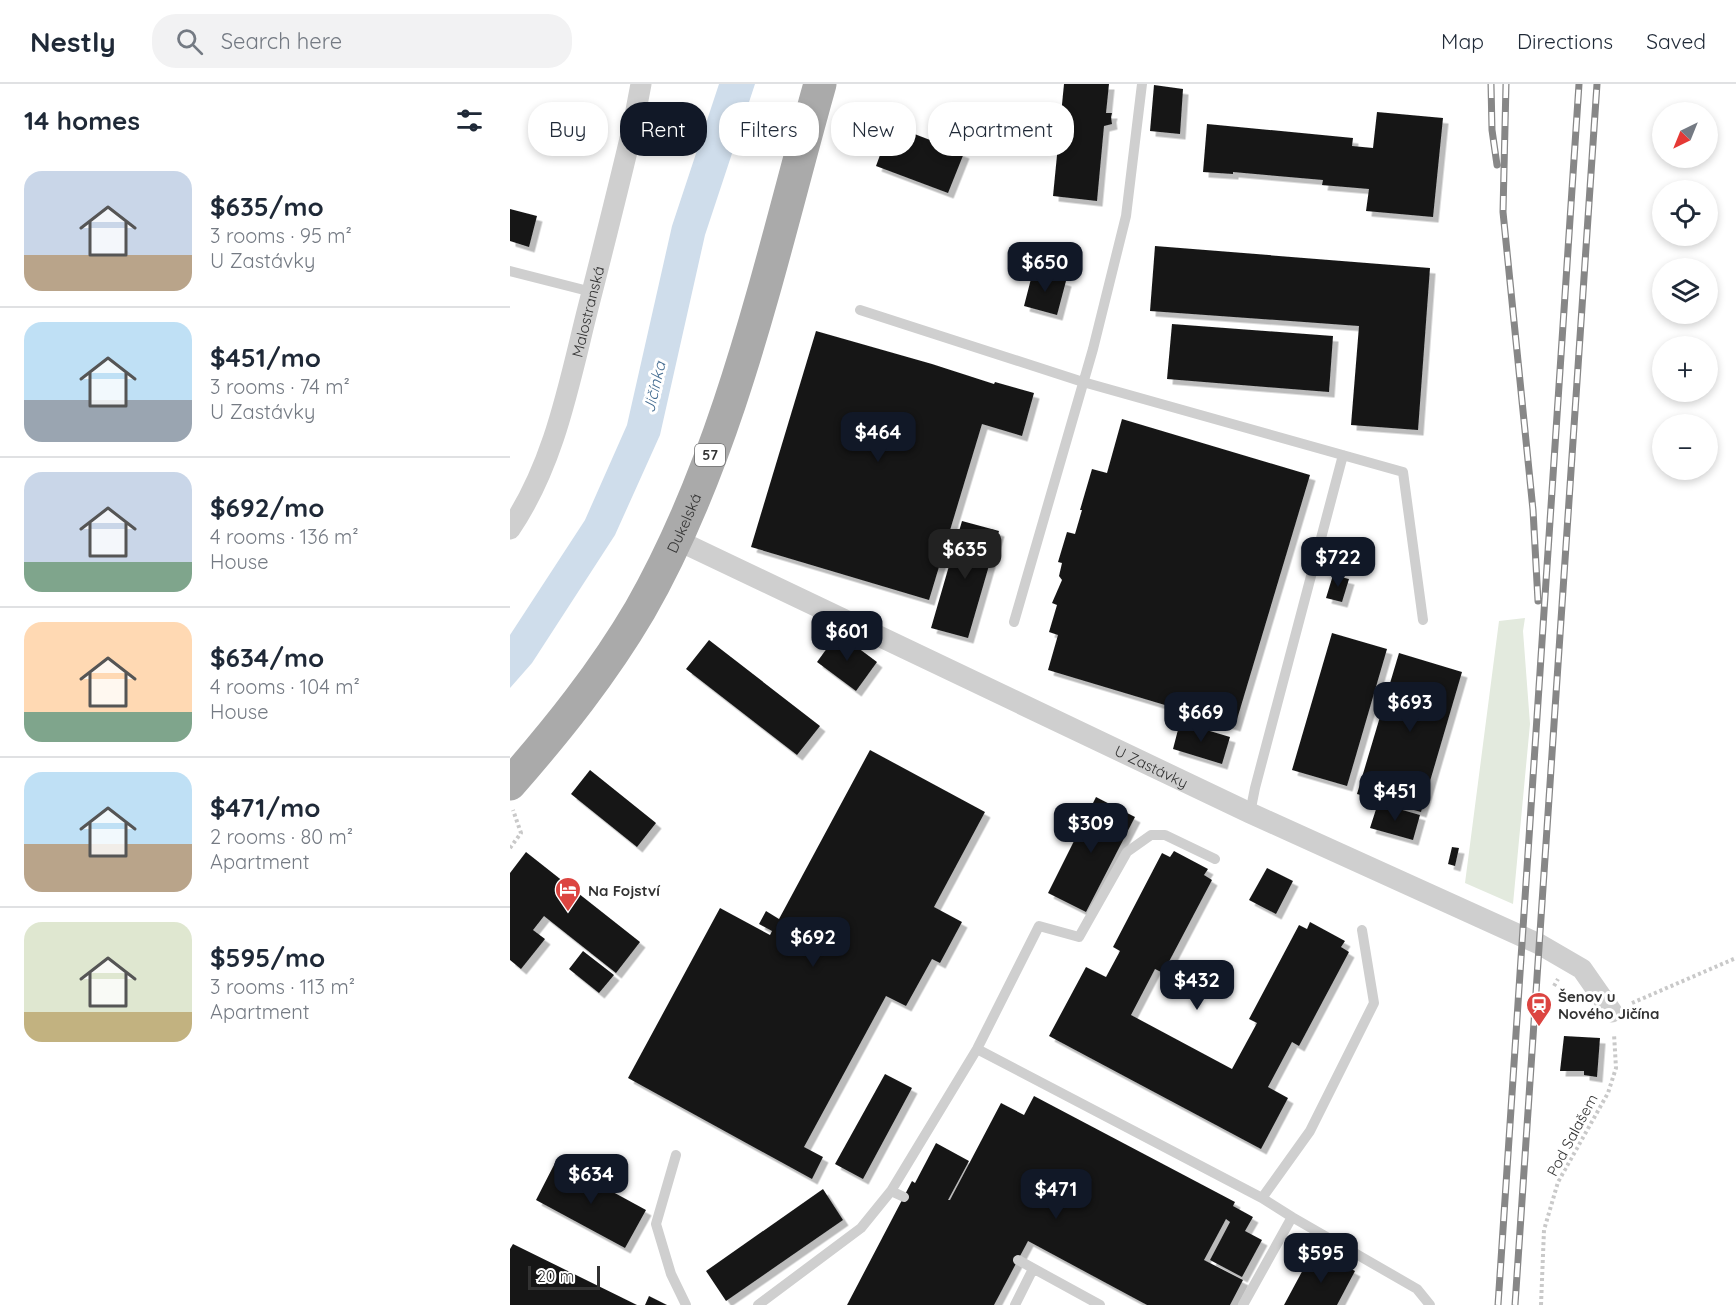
<!DOCTYPE html>
<meta charset="utf-8">
<style>
body{margin:0;font-family:Quicksand,sans-serif;background:#f2f2f3;color:#1f2937;height:100vh;display:flex;flex-direction:column;font-size:22px;white-space:nowrap}
*{box-sizing:border-box;margin:0}
p{font-size:20px;color:#747a83}
.icon{flex:none;width:33px;height:33px;fill:none;stroke:currentColor;stroke-width:2;stroke-linecap:round;stroke-linejoin:round}
.map{position:relative;flex:1;overflow:hidden}
.details{display:flex;flex-direction:column;background:#fff;width:510px}
.details>*{flex:none}
.banner{position:absolute;left:18px;top:18px;width:570px;height:54px;display:flex;gap:12px}
.needle{width:39px;rotate:223deg}
.controls{position:absolute;left:1142px;top:18px;display:grid;gap:12px}
.controls a{display:grid;place-items:center;width:66px;height:66px;border-radius:50%;background:#fff;box-shadow:0 3px 9px #0003;font-size:30px}
.scale{position:absolute;left:18px;bottom:15px;width:72px;box-sizing:border-box;padding-left:6px;border:3px solid #323232;border-top:0;font-size:16px;line-height:21px;white-space:nowrap;color:#323232;-webkit-text-stroke:4px #fff;paint-order:stroke}
.price{position:absolute;translate:-50% -51px;padding:0 14px;border-radius:12px;background:#111827;color:#fff;font-size:20px;line-height:39px;filter:drop-shadow(0 2px 3px #0008)}
.price::after{content:'';position:absolute;left:50%;top:36px;width:18px;height:14px;margin-left:-9px;background:inherit;clip-path:polygon(0 0,100% 0,50% 100%)}
.price.on{background:#222;color:#fff}
ul{padding:0;list-style:none}
li{display:flex;align-items:center;gap:18px;height:150px;padding:0 24px}
li+li{border-top:2px solid #e0e1e3}
li span{display:grid;place-items:center;flex:none;width:168px;height:120px;border-radius:18px;color:#555}
li>.icon{margin-inline-start:auto}
span .icon{width:72px;height:72px;fill:#fffc;stroke-width:1}
li b{font-size:26px}
h2{display:flex;justify-content:space-between;align-items:center;height:72px;padding:0 24px;font-size:26px}
.chip{padding:0 21px;border-radius:24px;background:#fff;box-shadow:0 3px 9px #0003;font-size:21px;line-height:54px}
.chip.on{background:#111827;color:#fff}
header{display:flex;align-items:center;gap:36px;box-sizing:border-box;height:84px;padding:0 30px;background:#fff;border-bottom:2px solid #e0e1e3}
header strong{font-size:28px}
nav{display:flex;gap:33px;margin-inline-start:auto;font-size:21px}
.search{width:420px;height:54px;background:#f2f2f3;display:flex;align-items:center;gap:15px;box-sizing:border-box;padding:0 21px;border-radius:24px;color:#747a83;font-size:22px}
main{display:flex;flex:1;min-height:0}
.map>svg:first-child{display:block}
.green{fill:#e3eade}
.water{fill:#cfddeb}
.building{fill:#191919;filter:url(#shadow)}
.lines{fill:none;stroke-linecap:round;stroke-linejoin:round}
.path{stroke:#c9c9c9;stroke-width:4;stroke-dasharray:3 3;stroke-linecap:butt}
.service{stroke:#cfcfcf;stroke-width:10}
.minor{stroke:#cfcfcf;stroke-width:21}
.primary{stroke:#aaa;stroke-width:33}
.rail-casing{stroke:#878787;stroke-width:7}
.rail{stroke:#fff;stroke-width:4.5;stroke-dasharray:14;stroke-linecap:butt}
.labels{text-anchor:middle;dominant-baseline:central;stroke-width:6;stroke-linejoin:round;paint-order:stroke}
.shield{fill:#fff;stroke:#707070;stroke-width:1.5}
.shield-label{font-size:14px;font-weight:bold;fill:#323232}
.street-label{font-size:15px;fill:#323232;stroke:#fff}
.poi-label{font-size:15px;font-weight:bold;fill:#323232;stroke:#fff;text-anchor:start}
.water-label{font-size:16px;font-style:italic;fill:#436b90;stroke:#fff}
</style>
<header>
<strong>Nestly</strong>
<div class="search"><svg class="icon" aria-label="search" viewBox="0 0 24 24"><circle cx="10" cy="10" r="6"/><path d="M15 15l6 6"/></svg>Search here</div>
<nav><a>Map</a><a>Directions</a><a>Saved</a></nav>
</header>
<main>
<section class="details">
<h2>14 homes<svg class="icon" aria-label="filters" viewBox="0 0 24 24"><path d="M4 7h16M4 17h16"/><circle cx="9" cy="7" r="2"/><circle cx="15" cy="17" r="2"/></svg></h2>
<ul>
<li><span style="background:linear-gradient(#c9d6e8 70%,#b9a48a 0)"><svg class="icon" aria-label="home" viewBox="0 0 24 24"><path d="M3 11l9-7 9 7M6 9v11h12V9"/></svg></span><div><b>$635/mo</b><p>3 rooms · 95 m²</p><p>U Zastávky</p></div></li>
<li><span style="background:linear-gradient(#bfe0f5 65%,#9aa5b1 0)"><svg class="icon" aria-label="home" viewBox="0 0 24 24"><path d="M3 11l9-7 9 7M6 9v11h12V9"/></svg></span><div><b>$451/mo</b><p>3 rooms · 74 m²</p><p>U Zastávky</p></div></li>
<li><span style="background:linear-gradient(#c9d6e8 75%,#7fa58c 0)"><svg class="icon" aria-label="home" viewBox="0 0 24 24"><path d="M3 11l9-7 9 7M6 9v11h12V9"/></svg></span><div><b>$692/mo</b><p>4 rooms · 136 m²</p><p>House</p></div></li>
<li><span style="background:linear-gradient(#ffd9b3 75%,#7fa58c 0)"><svg class="icon" aria-label="home" viewBox="0 0 24 24"><path d="M3 11l9-7 9 7M6 9v11h12V9"/></svg></span><div><b>$634/mo</b><p>4 rooms · 104 m²</p><p>House</p></div></li>
<li><span style="background:linear-gradient(#bfe0f5 60%,#b9a48a 0)"><svg class="icon" aria-label="home" viewBox="0 0 24 24"><path d="M3 11l9-7 9 7M6 9v11h12V9"/></svg></span><div><b>$471/mo</b><p>2 rooms · 80 m²</p><p>Apartment</p></div></li>
<li><span style="background:linear-gradient(#dfe7d0 75%,#c2b280 0)"><svg class="icon" aria-label="home" viewBox="0 0 24 24"><path d="M3 11l9-7 9 7M6 9v11h12V9"/></svg></span><div><b>$595/mo</b><p>3 rooms · 113 m²</p><p>Apartment</p></div></li>
</ul>
</section>
<div class="map">
<svg width="1226" height="1221" viewBox="0 0 1226 1221">
<defs>
<filter id="shadow"><feDropShadow dx="5.5" dy="5.5" stdDeviation="0" flood-color="#0004"/></filter>
</defs>
<rect width="100%" height="100%" fill="#fff"/>
<path class="green" d="M1015,534L1013,547L1020,640L1003,820L955,799L989,537Z"/>
<path class="water" d="M209,0H245L195,151L150,351L105,451L22,579L0,604V551L75,436L117,341L162,142Z"/>
<path class="building" d="M554,0H599L596,29H602L601,33L602,40L594,42L587,117L543,112Z
M644,1L673,5L670,50L640,47Z
M867,28L933,34L923,133L856,127L859,105L812,101L813,96L723,88V90L693,88L697,40L843,54L842,62L863,64Z
M381,41L454,69L438,109L366,82Z
M0,125L27,132L19,163L0,157Z
M645,162L920,184L908,346L841,341L849,242L640,227Z
M523,187L556,197L547,231L514,222Z
M662,240L823,252L819,308L657,295Z
M306,247L422,280L484,300L485,298L524,309L512,352L472,340L419,516L241,463Z
M612,335L800,391L725,642L538,586L548,551L539,548L547,521L542,519L552,496L549,492L552,479L548,478L557,448L565,450L572,426H570L582,385L597,389Z
M452,437L489,447L458,554L421,544Z
M823,491L839,495L832,518L816,514Z
M328,549L367,578L346,607L307,578Z
M822,549L877,565L837,702L782,686Z
M199,556L310,642L287,671L176,585Z
M889,569L952,588L911,728L847,710Z
M670,638L720,653L712,680L663,665Z
M360,666L475,728L424,823L452,838L430,879L422,875L396,922L376,912L294,1063L313,1073L302,1095L118,994L210,824L260,851L262,847L249,840L256,827L269,835Z
M80,686L146,739L127,763L61,710Z
M586,713L625,733L576,828L538,809Z
M868,719L910,731L903,756L860,744Z
M942,763L949,764L945,782L938,780Z
M664,767L698,785L694,791L702,796L653,889L645,885L621,931L722,985L747,939L739,935L789,841L797,845L800,838L835,857L831,863L839,868L789,962L782,958L758,1003L778,1014L751,1065L539,952L576,883L596,893L610,867L603,863L652,769L660,773Z
M16,768L130,858L106,889L34,832L23,846L35,855L11,885L0,876V789Z
M757,784L783,797L766,830L739,816Z
M73,867L104,891L89,909L59,885Z
M1054,952L1090,954L1087,993L1074,991V987H1050Z
M375,990L402,1004L353,1095L325,1080Z
M524,1012L725,1118L723,1122L743,1133L735,1147L752,1156L732,1193L700,1176L720,1138L716,1135L694,1176L733,1196L720,1221H637L518,1157L484,1221H337L402,1097L405,1099L426,1059L459,1077L438,1116H440L491,1019L514,1031Z
M46,1077L136,1126L115,1164L26,1116Z
M313,1105L333,1136L216,1217L196,1187Z
M3,1160L127,1221H0V1165Z
M811,1169L845,1187L827,1221H774L795,1182L803,1185Z
M139,1212L157,1221H135Z"/>
<g class="lines">
<path class="path" d="M0,764L11,749L3,726
M1044,902L1048,895
M1122,919L1226,874
M1031,1221L1034,1146L1048,1098L1098,1009L1106,984L1104,950"/>
<path class="service" d="M0,187L82,208
M350,226L573,298L893,388L913,536
M504,538L583,265L616,132L632,0
M740,729L745,704L833,371
M467,965L752,1114
M166,1071L146,1140L161,1190L176,1221
M394,1113L381,1107L467,965L529,842L569,853L617,768L641,751H655L705,775
M782,1133L907,1205L920,1221
M508,1176L590,1221
M248,1221L351,1144L381,1107
M505,1221L523,1185
M733,1221L782,1133L752,1114L800,1047L864,919L852,846"/>
<g class="minor">
<path id="s1" d="M0,445C43,382 58,305 76,232C92,169 108,106 123,42L131,0"/>
<path id="s2" d="M165,455L740,729L1029,860L1072,885L1102,928"/>
</g>
<path class="primary" id="s3" d="M0,700C48,645 93,589 130,526C221,367 261,174 310,0"/>
<defs>
<path id="rail" d="M981,0L982,46L987,81
M996,0L993,128L1023,426L1028,517
M988,1221L1069,0
M1005,1221L1087,0"/>
</defs>
<use href="#rail" class="rail-casing"/>
<use href="#rail" class="rail"/>
</g>
<defs>
<symbol id="hotel-pin" viewBox="-11 -11 22 30"><path d="M0 17L-7.5 6A9.5 9.5 0 1 1 7.5 6Z" fill="#dc4541" stroke="#fff"/><path d="M-6-4.5h1.5V1H6V5H4.5V3h-9V5H-6ZM-4 0a1.8 1.8 0 1 1 3.6 0ZM.5 0V-2.5h3Q6-2.5 6 0Z" fill="#fff"/></symbol>
<symbol id="station-pin" viewBox="-11 -11 22 30"><path d="M0 17L-7.5 6A9.5 9.5 0 1 1 7.5 6Z" fill="#dc4541" stroke="#fff"/><path d="M-3-6H3Q5-6 5-4V2Q5 4 3 4L4.5 6H3L1.5 4h-3L-3 6H-4.5L-3 4Q-5 4-5 2V-4Q-5-6-3-6ZM-3.5-4v3h7v-3ZM-3.5 1v1.5H-2V1ZM2 1v1.5H3.5V1Z" fill="#fff"/></symbol>
</defs>
<g fill-rule="evenodd">
<use href="#hotel-pin" x="43" y="791" width="30" height="40"/>
<use href="#station-pin" x="1014" y="906" width="30" height="40"/>
</g>
<g class="labels">
<rect class="shield" x="185" y="360" width="30" height="22" rx="4.5"/>
<g class="shield-label">
<text x="200" y="371">57</text>
</g>
<g class="street-label">
<text stroke="none"><textPath href="#s1" startOffset="232">Malostranská</textPath></text>
<text stroke="none"><textPath href="#s3" startOffset="315">Dukelská</textPath></text>
<text stroke="none"><textPath href="#s2" startOffset="528">U Zastávky</textPath></text>
<text transform="translate(1062 1051) rotate(-62)">Pod Salašem</text>
</g>
<g class="poi-label">
<text x="78" y="806">Na Fojství</text>
<text x="1048" y="912">Šenov u<tspan x="1048" dy="17">Nového Jičína</tspan></text>
</g>
<g class="water-label">
<text transform="translate(144 303) rotate(-77)">Jičínka</text>
</g>
</g>
</svg>
<div class="controls">
<a><svg class="needle" viewBox="-14 -14 28 28"><path d="M0-13l5 13h-10z" fill="#e53935"/><path d="M0 13l5-13h-10z" fill="#747a83"/></svg></a>
<a><svg class="icon" aria-label="locate" viewBox="0 0 24 24"><circle cx="12" cy="12" r="6"/><path d="M12 2v4M12 18v4M2 12h4M18 12h4"/></svg></a>
<a><svg class="icon" aria-label="layers" viewBox="0 0 24 24"><path d="M12 4l9 5-9 5-9-5zM3 14l9 5 9-5"/></svg></a>
<a>+</a>
<a>−</a>
</div>
<div class="scale">20 m</div>
<b class="price" style="left:535px;top:209px">$650</b>
<b class="price" style="left:368px;top:379px">$464</b>
<b class="price on" style="left:455px;top:496px">$635</b>
<b class="price" style="left:828px;top:504px">$722</b>
<b class="price" style="left:337px;top:578px">$601</b>
<b class="price" style="left:900px;top:649px">$693</b>
<b class="price" style="left:691px;top:659px">$669</b>
<b class="price" style="left:885px;top:738px">$451</b>
<b class="price" style="left:581px;top:770px">$309</b>
<b class="price" style="left:303px;top:884px">$692</b>
<b class="price" style="left:687px;top:927px">$432</b>
<b class="price" style="left:81px;top:1121px">$634</b>
<b class="price" style="left:546px;top:1136px">$471</b>
<b class="price" style="left:811px;top:1200px">$595</b>
<div class="banner">
<a class="chip">Buy</a>
<a class="chip on">Rent</a>
<a class="chip">Filters</a>
<a class="chip">New</a>
<a class="chip">Apartment</a>
</div>
</div>
</main>
